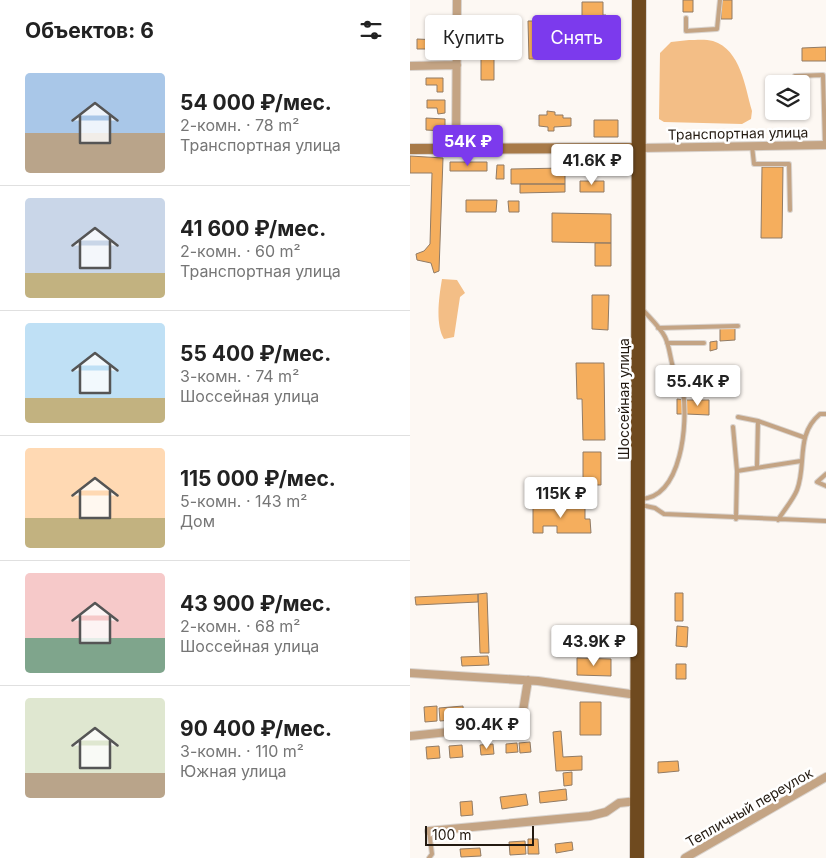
<!DOCTYPE html>
<html lang="ru">
<meta charset="utf-8">
<style>
body{margin:0;font-family:Inter,sans-serif;background:#f6f6f6;color:#222;height:100vh;display:flex;flex-direction:column;font-size:19px;white-space:nowrap}
*{box-sizing:border-box;margin:0}
p{font-size:16px;color:#767676}
.icon{flex:none;width:28px;height:28px;fill:none;stroke:currentColor;stroke-width:2;stroke-linecap:round;stroke-linejoin:round}
.map{position:relative;flex:1;overflow:hidden}
.drawer{display:flex;flex-direction:column;background:#fff;width:410px}
.drawer>*{flex:none}
.guide{position:absolute;left:15px;top:15px;width:325px;height:45px;display:flex;gap:10px}
.buttons{position:absolute;left:355px;top:75px;display:grid;gap:10px}
.buttons a{display:grid;place-items:center;width:45px;height:45px;border-radius:5px;background:#fff;box-shadow:0 1px 4px #0004;font-size:25px}
.scale{position:absolute;left:15px;bottom:12px;width:109px;box-sizing:border-box;padding-left:5px;border:2px solid #231a11;border-top:0;font-size:14px;line-height:18px;white-space:nowrap;color:#231a11;-webkit-text-stroke:4px #fff;paint-order:stroke}
.price{position:absolute;translate:-50% -42px;padding:0 11px;border-radius:5px;background:#fff;color:#222;font-size:16px;line-height:32px;filter:drop-shadow(0 1px 2px #0008)}
.price::after{content:'';position:absolute;left:50%;top:30px;width:15px;height:11px;margin-left:-8px;background:inherit;clip-path:polygon(0 0,100% 0,50% 100%)}
.price.on{background:#7c3aed;color:#fff}
ul{padding:0;list-style:none}
li{display:flex;align-items:center;gap:15px;height:125px;padding:0 25px}
li+li{border-top:1px solid #e0e0e0}
li span{display:grid;place-items:center;flex:none;width:140px;height:100px;border-radius:5px;color:#555}
li>.icon{margin-inline-start:auto}
span .icon{width:60px;height:60px;fill:#fffc;stroke-width:1}
li b{font-size:21px}
h2{display:flex;justify-content:space-between;align-items:center;height:60px;padding:0 25px;font-size:21px}
.chip{padding:0 18px;border-radius:5px;background:#fff;box-shadow:0 1px 4px #0004;font-size:18px;line-height:45px}
.chip.on{background:#7c3aed;color:#fff}
main{display:flex;flex:1;min-height:0}
.map>svg:first-child{display:block}
.green{fill:#f3be86}
.building{fill:#f5ae5d;stroke:#917b65}
.lines{fill:none;stroke-linecap:round;stroke-linejoin:round}
.lane-casing{stroke:#dad4cf;stroke-width:6}
.street-casing{stroke:#dad4cf;stroke-width:10}
.secondary-casing{stroke:#dad4cf;stroke-width:12}
.highway-casing{stroke:#dad4cf;stroke-width:16}
.lane{stroke:#c4a484;stroke-width:4}
.street{stroke:#c4a484;stroke-width:8}
.secondary{stroke:#a87a48;stroke-width:10}
.highway{stroke:#6f4a1f;stroke-width:14}
.labels{text-anchor:middle;dominant-baseline:central;stroke-width:5;stroke-linejoin:round;paint-order:stroke}
.street-label{font-size:14px;fill:#231a11;stroke:#fff}
</style>
<main>
<section class="drawer">
<h2>Объектов: 6<svg class="icon" aria-label="filters" viewBox="0 0 24 24"><path d="M4 7h16M4 17h16"/><circle cx="9" cy="7" r="2"/><circle cx="15" cy="17" r="2"/></svg></h2>
<ul>
<li><span style="background:linear-gradient(#a9c7e8 60%,#b9a48a 0)"><svg class="icon" aria-label="home" viewBox="0 0 24 24"><path d="M3 11l9-7 9 7M6 9v11h12V9"/></svg></span><div><b>54 000 ₽/мес.</b><p>2-комн. · 78 m²</p><p>Транспортная улица</p></div></li>
<li><span style="background:linear-gradient(#c9d6e8 75%,#c2b280 0)"><svg class="icon" aria-label="home" viewBox="0 0 24 24"><path d="M3 11l9-7 9 7M6 9v11h12V9"/></svg></span><div><b>41 600 ₽/мес.</b><p>2-комн. · 60 m²</p><p>Транспортная улица</p></div></li>
<li><span style="background:linear-gradient(#bfe0f5 75%,#c2b280 0)"><svg class="icon" aria-label="home" viewBox="0 0 24 24"><path d="M3 11l9-7 9 7M6 9v11h12V9"/></svg></span><div><b>55 400 ₽/мес.</b><p>3-комн. · 74 m²</p><p>Шоссейная улица</p></div></li>
<li><span style="background:linear-gradient(#ffd9b3 70%,#c2b280 0)"><svg class="icon" aria-label="home" viewBox="0 0 24 24"><path d="M3 11l9-7 9 7M6 9v11h12V9"/></svg></span><div><b>115 000 ₽/мес.</b><p>5-комн. · 143 m²</p><p>Дом</p></div></li>
<li><span style="background:linear-gradient(#f6c9c9 65%,#7fa58c 0)"><svg class="icon" aria-label="home" viewBox="0 0 24 24"><path d="M3 11l9-7 9 7M6 9v11h12V9"/></svg></span><div><b>43 900 ₽/мес.</b><p>2-комн. · 68 m²</p><p>Шоссейная улица</p></div></li>
<li><span style="background:linear-gradient(#dfe7d0 75%,#b9a48a 0)"><svg class="icon" aria-label="home" viewBox="0 0 24 24"><path d="M3 11l9-7 9 7M6 9v11h12V9"/></svg></span><div><b>90 400 ₽/мес.</b><p>3-комн. · 110 m²</p><p>Южная улица</p></div></li>
</ul>
</section>
<div class="map">
<svg width="416" height="858" viewBox="0 0 416 858">
<rect width="100%" height="100%" fill="#fdf8f3"/>
<path class="green" d="M279,40C286,40 296,39 303,41C331,50 335,87 342,111L341,119L332,124L254,122L249,119L250,53L261,42Z
M32,279L47,280L55,293L50,297L44,337L34,339C25,324 29,297 32,279Z"/>
<path class="building" d="M273,0H283V12H273Z
M312,0H322V19H311Z
M172,2H193V15H196V44H199V49L177,48V16H172Z
M118,21H128V59H119Z
M7,39L29,40V49H7Z
M416,47V61H392V48Z
M71,49H84V80H71Z
M16,78H33V92H27V85H16Z
M17,100H35V113L28,114L27,108H17Z
M137,111L145,112V115H153V118H161V126L144,127V131H138V127L129,126V115H137Z
M16,118L35,119V131L16,130Z
M184,120H208V137H184Z
M0,156L33,158L29,271L24,273L21,263L7,260L6,254L14,251L20,244L22,173H0Z
M40,162H77V171H40Z
M87,165H94V179H86Z
M352,167H373L372,238H351Z
M155,168V184H101V169Z
M170,181H194V192H170Z
M110,184H155V192L110,193Z
M56,200H87L86,212H56Z
M98,201H109V212H99Z
M142,213L201,214V243L142,242Z
M185,243H201V266H185Z
M182,295H199L198,330L182,329Z
M310,328H325V340L310,341Z
M307,341V349L300,351V342Z
M166,363H194L195,440H173L172,399H167Z
M267,399L276,400V414H267Z
M276,400H299V415L276,414Z
M173,452H191V485H173Z
M123,505H175V519H180L181,533H147V526H133V533H123Z
M77,593L79,653H70L68,594Z
M265,593H273V621H265Z
M68,594V602L6,605L5,597Z
M267,626L278,627L277,647L266,646Z
M78,656L79,665L52,666L51,657Z
M167,658L201,659V676L167,675Z
M266,664H276V679H266Z
M170,702H191V735H170Z
M27,706V721L15,722L14,707Z
M53,706L54,719L30,721L29,708Z
M151,731L153,757L172,756V770L146,771L143,732Z
M120,742L121,752L110,753L109,743Z
M107,743L108,752L96,753V744Z
M83,744L84,754L71,755L70,745Z
M52,745L53,757L40,758L39,746Z
M29,746L30,758L17,759L16,747Z
M268,761L269,771L248,773V762Z
M162,772V785L154,786L153,773Z
M156,789L157,800L130,803L129,792Z
M116,794L118,805L92,809L90,797Z
M62,801L63,815L51,816L50,802Z
M118,839H128L129,854H118Z
M115,841L116,854L100,855L99,842Z
M162,842L163,850L146,853L145,844Z
M70,848L71,856L51,857L50,849Z"/>
<g class="lines">
<defs>
<path id="lane" d="M276,18V31L307,29L310,0
M385,76L413,75L415,145
M342,146L344,164H379L380,210
M248,328L328,326
M257,343H294
M328,417L348,421L393,437
M323,427L327,471L326,519
M347,466L348,421
M327,471L391,461
M416,474L407,482L416,486
M231,499C272,497 278,423 273,391C272,384 267,377 264,370C260,360 260,347 255,337C250,327 240,318 233,310
M231,505L245,508L254,514L416,521
M368,520C374,510 383,500 387,490C397,464 385,435 410,414H416
M19,858L22,854L19,831"/>
<path id="street" d="M0,66L47,65
M230,148L416,145
M46,149L47,0
M0,673L128,681L227,695
M0,736L105,725L112,717L118,680
M19,831L180,816L196,812L209,803L227,801
M275,858L416,777"/>
<path id="secondary" d="M0,149L230,148"/>
<path id="highway" d="M227,858L229,0"/>
</defs>
<use href="#lane" class="lane-casing"/>
<use href="#street" class="street-casing"/>
<use href="#secondary" class="secondary-casing"/>
<use href="#highway" class="highway-casing"/>
<use href="#lane" class="lane"/>
<use href="#street" class="street"/>
<use href="#secondary" class="secondary"/>
<use href="#highway" class="highway"/>
</g>
<g class="labels">
<g class="street-label">
<text transform="translate(328 133) rotate(-1)">Транспортная улица</text>
<text transform="translate(213 399) rotate(-90)">Шоссейная улица</text>
<text transform="translate(339 807) rotate(-30)">Тепличный переулок</text>
</g>
</g>
</svg>
<div class="buttons">
<a><svg class="icon" aria-label="layers" viewBox="0 0 24 24"><path d="M12 4l9 5-9 5-9-5zM3 14l9 5 9-5"/></svg></a>
</div>
<div class="scale">100 m</div>
<b class="price on" style="left:58px;top:167px">54K ₽</b>
<b class="price" style="left:182px;top:186px">41.6K ₽</b>
<b class="price" style="left:288px;top:407px">55.4K ₽</b>
<b class="price" style="left:151px;top:519px">115K ₽</b>
<b class="price" style="left:184px;top:667px">43.9K ₽</b>
<b class="price" style="left:77px;top:750px">90.4K ₽</b>
<div class="guide">
<a class="chip">Купить</a>
<a class="chip on">Снять</a>
</div>
</div>
</main>
